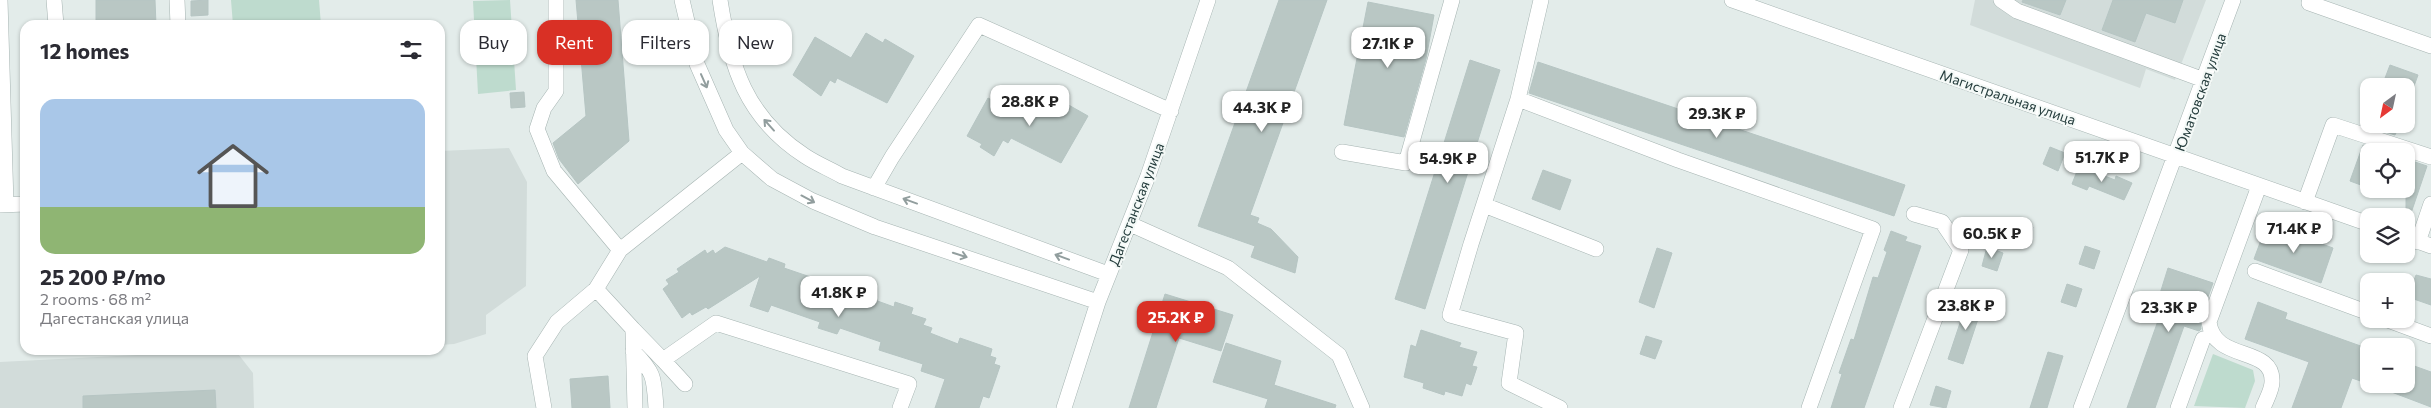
<!DOCTYPE html>
<meta charset="utf-8">
<style>
body{margin:0;font-family:Commissioner,sans-serif;background:#f7f7f7;color:#2b2b33;height:100vh;display:flex;flex-direction:column;font-size:19px;white-space:nowrap}
*{box-sizing:border-box;margin:0}
p{font-size:16px;color:#7c7c81}
.icon{flex:none;width:28px;height:28px;fill:none;stroke:currentColor;stroke-width:2;stroke-linecap:round;stroke-linejoin:round}
.map{position:relative;flex:1;overflow:hidden}
.panel{position:absolute;left:20px;top:20px;width:425px;height:335px;display:flex;flex-direction:column;background:#fff;border-radius:15px;box-shadow:0 1px 4px #0004}
.panel>*{flex:none}
.top-card{position:absolute;left:460px;top:20px;width:475px;height:45px;display:flex;gap:10px}
.needle{width:32px;rotate:213deg}
.controls{position:absolute;left:2360px;top:78px;display:grid;gap:10px}
.controls a{display:grid;place-items:center;width:55px;height:55px;border-radius:10px;background:#fff;box-shadow:0 1px 4px #0004;font-size:25px}
.price{position:absolute;translate:-50% -42px;padding:0 11px;border-radius:10px;background:#fff;color:#222;font-size:16px;line-height:32px;filter:drop-shadow(0 1px 2px #0008)}
.price::after{content:'';position:absolute;left:50%;top:30px;width:15px;height:11px;margin-left:-8px;background:inherit;clip-path:polygon(0 0,100% 0,50% 100%)}
.price.active{background:#d93025;color:#fff}
ul{padding:0;list-style:none}
li{display:grid;align-content:center;gap:10px;height:265px;padding:0 20px}
li+li{border-top:1px solid #e1e1e2}
li span{display:grid;place-items:center;height:155px;border-radius:15px;color:#555}
li>.icon{margin-inline-start:auto}
span .icon{width:90px;height:90px;fill:#fffc;stroke-width:1}
li b{font-size:21px}
h2{display:flex;justify-content:space-between;align-items:center;height:60px;padding:0 20px;font-size:21px}
.chip{padding:0 18px;border-radius:15px;background:#fff;box-shadow:0 1px 4px #0004;font-size:18px;line-height:45px}
.chip.active{background:#d93025;color:#fff}
.map>svg:first-child{display:block}
.built{fill:#d2dcda}
.green{fill:#bedbce}
.building{fill:#b9c7c4;stroke:#b6c5c3}
.lines{fill:none;stroke-linecap:round;stroke-linejoin:round}
.minor-casing{stroke:#a6b4b2;stroke-width:16}
.minor{stroke:#fff;stroke-width:15}
.oneway{stroke:#929e9e}
.labels{text-anchor:middle;dominant-baseline:central;stroke-width:4;stroke-linejoin:round;paint-order:stroke}
.street-label{font-size:14px;fill:#243c3c;stroke:#f4f9f7}
</style>
<div class="map">
<svg width="2431" height="408" viewBox="0 0 2431 408">
<rect width="100%" height="100%" fill="#e3ecea"/>
<path class="built" d="M1975,0H2206L2175,80L2146,69L2140,88L1970,25Z
M509,148L527,182L526,286L486,315V334L454,344L440,345V151Z
M235,350L253,373L254,408H0V362Z"/>
<path class="green" d="M231,0H319L321,25H233Z
M510,0L516,90L478,94L473,1Z
M2213,354L2253,370L2255,381L2245,408L2194,406Z"/>
<path class="building" d="M96,0H155L156,25H96Z
M208,0V15L191,16V1Z
M576,0H618L629,141L578,184L559,159L553,143L586,116Z
M1279,0H1327L1250,215L1259,218L1257,223L1271,229L1298,257L1295,273L1251,257L1255,246L1198,226Z
M2023,0H2066L2060,15L2022,2Z
M2113,0H2183L2175,23L2146,13L2135,42L2102,30Z
M1368,2L1434,15L1426,59L1404,137L1344,125Z
M866,33L883,43L885,39L914,56L887,103L837,78L835,83L830,80L821,96L793,75L815,37L851,58Z
M1470,60L1500,70L1425,309L1395,299Z
M1538,62L1905,185L1894,216L1529,93Z
M2390,65L2418,75L2414,86H2382Z
M524,92L525,107L511,108L510,93Z
M1039,93L1056,103L1058,99L1088,116L1061,163L1011,138L1008,143L1003,140L994,156L980,147L982,144L967,136L988,98L1025,118Z
M2370,124H2400L2395,135L2369,127Z
M2363,145L2383,151H2369V188L2350,181Z
M2050,147L2065,153L2058,171L2043,164Z
M2406,159L2427,166L2409,219H2406Z
M2079,166L2115,180L2116,176L2132,183L2124,200L2089,186L2087,190L2072,184Z
M1543,170L1571,180L1560,210L1532,199Z
M2017,222L2033,227L2027,246L2011,241Z
M2267,224L2333,248L2321,283L2254,259Z
M1891,231L1907,237L1905,241L1921,246L1864,408H1831L1842,374L1839,373L1851,339L1854,340L1873,277L1878,278L1887,252L1884,250Z
M2085,246L2100,251L2094,269L2079,264Z
M725,247L767,262L769,258L785,264L784,268L831,284L833,279L852,286L850,291L894,307L895,302L913,308L911,314L926,319L923,325L932,328L930,333L958,344L960,338L992,349L990,356L996,358L994,364L1000,366L989,398L983,396L979,408H935L945,379L921,371L923,364L879,350L881,342L840,328L837,334L818,328L820,322L771,305L768,312L750,306L760,276L708,309L706,307L692,315L690,312L682,318L663,289L669,284L666,280L679,272L677,269L705,250L707,254L713,250L715,254Z
M1987,247L2003,253L1997,271L1982,266Z
M1657,248L1672,253L1654,308L1639,302Z
M2168,268L2213,283L2200,319L2201,329L2199,331L2184,326L2155,408H2127L2159,318L2153,316Z
M2416,275L2431,279V305L2408,297Z
M2067,284L2082,289L2076,307L2061,302Z
M1165,294L1233,315L1221,351L1179,338L1156,408H1129Z
M1968,299L1983,304L1963,364L1948,359Z
M2258,302L2287,313L2285,319L2369,349V384L2352,378L2341,408H2292L2309,362L2245,339Z
M1421,330L1461,343L1459,347L1477,352L1472,366L1477,367L1471,385L1466,383L1462,396L1445,391L1444,395L1423,388L1424,383L1404,377L1411,345L1416,347Z
M1646,336L1662,341L1655,359L1640,354Z
M1226,343L1281,361L1274,385L1336,405L1335,408H1265L1268,399L1213,382Z
M2048,352L2063,356L2047,408H2030Z
M2406,363L2431,372V407L2373,385L2406,384Z
M608,376L610,408H572L570,379Z
M1936,386L1951,391L1946,408L1930,405Z
M215,390L216,408H83V396Z"/>
<g class="lines">
<defs>
<path id="minor" d="M0,0L6,204
M54,0L56,25
M177,0L178,25
M556,0V91L544,108L537,129L554,171L620,250
M682,0L697,64L726,130L742,153L772,179L813,201L875,227L1098,302
M720,0C730,66 746,118 805,156C817,164 830,169 842,176L1108,274
M1541,0L1518,99L1471,244L1450,315L1516,333L1509,383L1560,408
M1732,0L2369,224
M2001,0L2017,11L2204,80
M2309,3L2431,46
M1518,99L1678,160L1873,229L1809,408
M1342,152L1406,163L1452,0
M2259,186L2209,322C2214,363 2274,345 2272,382C2272,390 2266,400 2263,408
M874,188L892,157L979,25L1171,111
M2305,202L2333,125L2431,157
M0,205L25,204
M1484,205L1596,249
M1130,224L1228,268L1339,355L1362,408
M2406,237L2431,246
M2418,242L2431,204
M2255,271L2369,313
M596,289L633,329L635,408
M2385,319L2431,336
M633,329L663,360L716,323L909,384L900,408
M633,351C655,373 654,378 656,408
M663,360L685,384
M544,408L535,356L557,322L596,289L620,250L742,153
M1064,408L1098,302L1148,176L1208,0
M1901,408L1961,250L1942,222L1914,214
M2081,408L2233,0
M2178,408L2203,339"/>
</defs>
<use href="#minor" class="minor-casing"/>
<use href="#minor" class="minor"/>
</g>
<defs><path id="oneway-shaft" d="M-6 0H5M1.5-3L5.5 0L1.5 3" fill="none" stroke-width="1.6" stroke-linecap="round" stroke-linejoin="round" transform="scale(1.25)"/></defs>
<g class="oneway">
<use href="#oneway-shaft" transform="translate(704 81) rotate(66)"/>
<use href="#oneway-shaft" transform="translate(769 125) rotate(-132)"/>
<use href="#oneway-shaft" transform="translate(808 199) rotate(28)"/>
<use href="#oneway-shaft" transform="translate(910 201) rotate(-160)"/>
<use href="#oneway-shaft" transform="translate(960 255) rotate(18)"/>
<use href="#oneway-shaft" transform="translate(1062 257) rotate(-160)"/>
</g>
<g class="labels">
<g class="street-label">
<text transform="translate(2200 92) rotate(-70)">Юматовская улица</text>
<text transform="translate(2008 97) rotate(19)">Магистральная улица</text>
<text transform="translate(1136 204) rotate(-69)">Дагестанская улица</text>
</g>
</g>
</svg>
<div class="controls">
<a><svg class="needle" viewBox="-14 -14 28 28"><path d="M0-13l5 13h-10z" fill="#e53935"/><path d="M0 13l5-13h-10z" fill="#7c7c81"/></svg></a>
<a><svg class="icon" aria-label="locate" viewBox="0 0 24 24"><circle cx="12" cy="12" r="6"/><path d="M12 2v4M12 18v4M2 12h4M18 12h4"/></svg></a>
<a><svg class="icon" aria-label="layers" viewBox="0 0 24 24"><path d="M12 4l9 5-9 5-9-5zM3 14l9 5 9-5"/></svg></a>
<a>+</a>
<a>−</a>
</div>
<b class="price" style="left:1388px;top:69px">27.1K ₽</b>
<b class="price" style="left:1030px;top:127px">28.8K ₽</b>
<b class="price" style="left:1262px;top:133px">44.3K ₽</b>
<b class="price" style="left:1717px;top:139px">29.3K ₽</b>
<b class="price" style="left:2102px;top:183px">51.7K ₽</b>
<b class="price" style="left:1448px;top:184px">54.9K ₽</b>
<b class="price" style="left:2294px;top:254px">71.4K ₽</b>
<b class="price" style="left:1992px;top:259px">60.5K ₽</b>
<b class="price" style="left:839px;top:318px">41.8K ₽</b>
<b class="price" style="left:1966px;top:331px">23.8K ₽</b>
<b class="price" style="left:2169px;top:333px">23.3K ₽</b>
<b class="price active" style="left:1176px;top:343px">25.2K ₽</b>
<div class="top-card">
<a class="chip">Buy</a>
<a class="chip active">Rent</a>
<a class="chip">Filters</a>
<a class="chip">New</a>
</div>
<section class="panel">
<h2>12 homes<svg class="icon" aria-label="filters" viewBox="0 0 24 24"><path d="M4 7h16M4 17h16"/><circle cx="9" cy="7" r="2"/><circle cx="15" cy="17" r="2"/></svg></h2>
<ul>
<li><span style="background:linear-gradient(#a9c7e8 70%,#8fb573 0)"><svg class="icon" aria-label="home" viewBox="0 0 24 24"><path d="M3 11l9-7 9 7M6 9v11h12V9"/></svg></span><div><b>25 200 ₽/mo</b><p>2 rooms · 68 m²</p><p>Дагестанская улица</p></div></li>
</ul>
</section>
</div>
